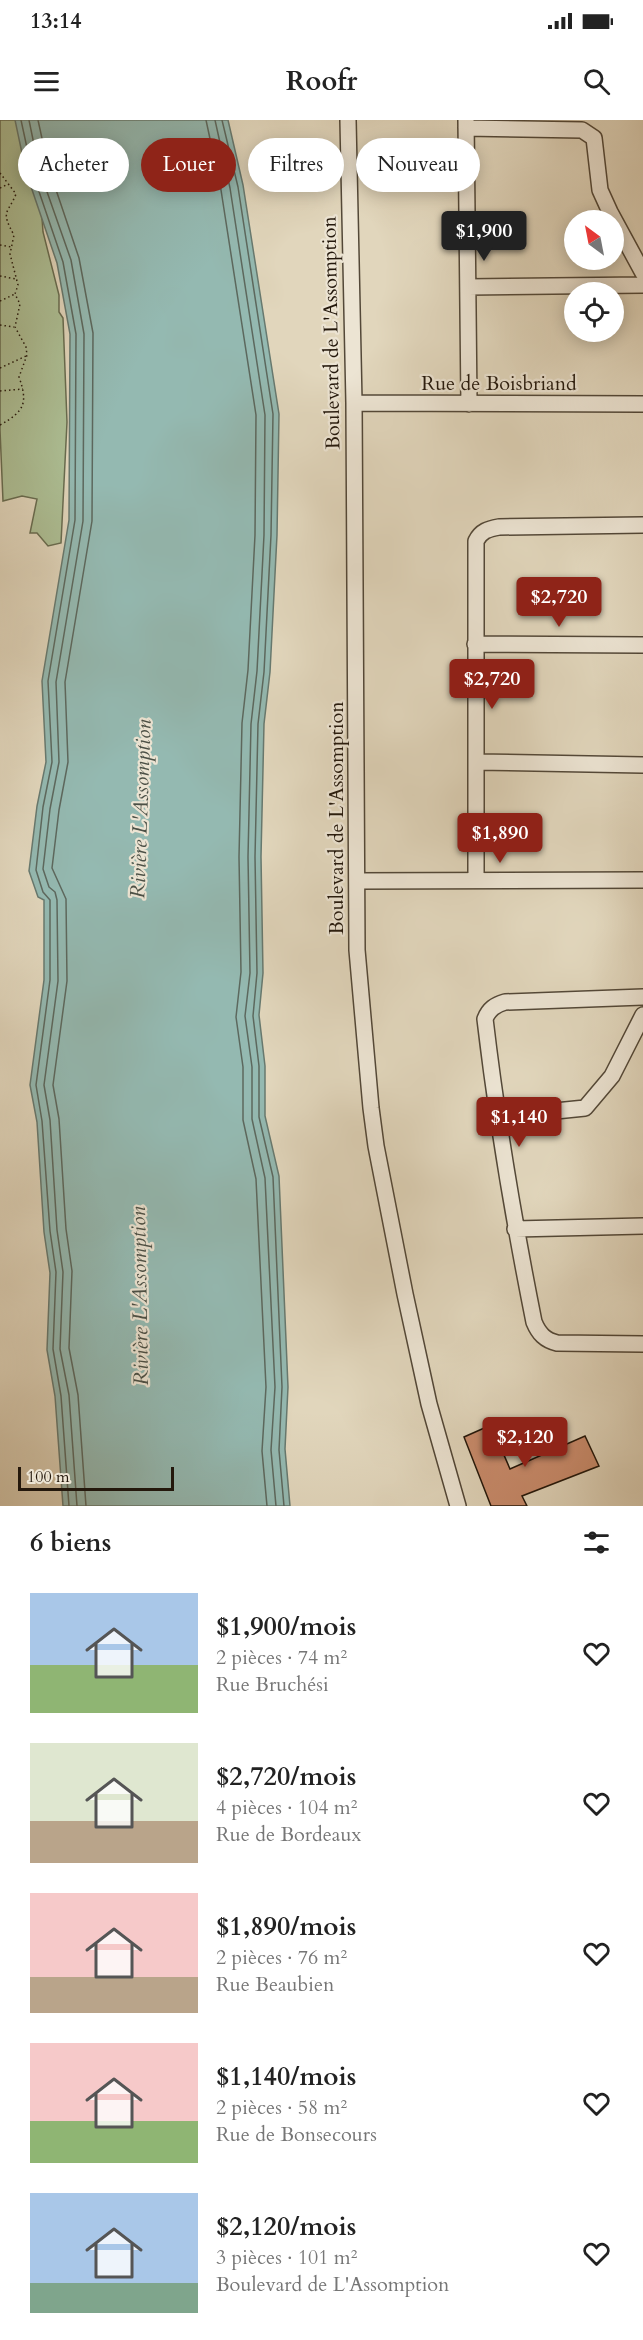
<!DOCTYPE html>
<html lang="fr">
<meta charset="utf-8">
<style>
body{margin:0;font-family:Cardo,serif;background:#f2f2f2;color:#222;height:100vh;display:flex;flex-direction:column;font-size:22px;white-space:nowrap}
*{box-sizing:border-box;margin:0}
p{font-size:20px;color:#767676}
.icon{flex:none;width:33px;height:33px;fill:none;stroke:currentColor;stroke-width:2;stroke-linecap:round;stroke-linejoin:round}
.map{position:relative;height:1386px;overflow:hidden}
.panel{display:flex;flex-direction:column;background:#fff;flex:1}
.panel>*{flex:none}
.guide{position:absolute;left:18px;top:18px;width:608px;height:54px;display:flex;gap:12px}
.needle{width:39px;rotate:328deg}
.fabs{position:absolute;left:564px;top:90px;display:grid;gap:12px}
.fabs a{display:grid;place-items:center;width:60px;height:60px;border-radius:50%;background:#fff;box-shadow:0 3px 15px #0003;font-size:30px}
.scale{position:absolute;left:18px;bottom:15px;width:156px;box-sizing:border-box;padding-left:6px;border:3px solid #24180c;border-top:0;font-size:16px;line-height:21px;white-space:nowrap;color:#24180c;-webkit-text-stroke:4px #ece4d3;paint-order:stroke}
.price{position:absolute;translate:-50% -51px;padding:0 14px;border-radius:6px;background:#8f2418;color:#fff;font-size:20px;line-height:39px;filter:drop-shadow(0 2px 3px #0008)}
.price::after{content:'';position:absolute;left:50%;top:36px;width:18px;height:14px;margin-left:-9px;background:inherit;clip-path:polygon(0 0,100% 0,50% 100%)}
.price.on{background:#222;color:#fff}
ul{padding:0;list-style:none}
li{display:flex;align-items:center;gap:18px;height:150px;padding:0 30px}
li span{display:grid;place-items:center;flex:none;width:168px;height:120px;border-radius:0px;color:#555}
li>.icon{margin-inline-start:auto}
span .icon{width:72px;height:72px;fill:#fffc;stroke-width:1}
li b{font-size:26px}
h2{display:flex;justify-content:space-between;align-items:center;height:72px;padding:0 30px;font-size:26px}
.tag{padding:0 21px;border-radius:27px;background:#fff;box-shadow:0 3px 15px #0003;font-size:21px;line-height:54px}
.tag.on{background:#8f2418;color:#fff}
.status{display:flex;justify-content:space-between;align-items:center;height:42px;padding:0 30px;background:#fff;direction:ltr}
.status svg{height:16px;fill:currentColor}
header{display:flex;justify-content:space-between;align-items:center;height:78px;padding:0 30px;background:#fff;font-size:27px;font-weight:600}
.map>svg:first-child{display:block}
.green{fill:#adbf95;stroke:#686c50;stroke-width:1.5}
.water{fill:#94b9b1;stroke:#67796f;stroke-width:1.5}
.lines{fill:none;stroke-linecap:round;stroke-linejoin:round}
.shore{stroke:#5c685e;stroke-width:1.5}
.building{fill:#ca8d6e;stroke:#24180c;stroke-width:1.5}
.minor-casing{stroke:#534838;stroke-width:18}
.path{stroke:#24180c;stroke-width:1.5;stroke-dasharray:1.5 3;stroke-linecap:butt}
.minor{stroke:#ece4d3;stroke-width:15}
.labels{text-anchor:middle;dominant-baseline:central;stroke-width:4.5;stroke-linejoin:round;paint-order:stroke}
.street-label{font-size:20px;fill:#24180c;stroke:#ece4d3}
.water-label{font-size:21px;font-style:italic;fill:#4b5046;stroke:#ece4d3}
</style>
<div class="status"><b>13:14</b><svg viewBox="0 0 49 12"><path d="M0 12V9h3v3zM5 12V6h3v6zM10 12V3h3v9zM15 12V0h3v12zM26 1h20v11H26zM47 4h2v5h-2z"/></svg></div>
<header><svg class="icon" aria-label="menu" viewBox="0 0 24 24"><path d="M4 6h16M4 12h16M4 18h16"/></svg>Roofr<svg class="icon" aria-label="search" viewBox="0 0 24 24"><circle cx="10" cy="10" r="6"/><path d="M15 15l6 6"/></svg></header>
<div class="map">
<svg width="643" height="1386" viewBox="0 0 643 1386">
<rect width="100%" height="100%" fill="#e1d6bc"/>
<filter id="stains"><feTurbulence type="fractalNoise" baseFrequency=".00333" numOctaves="4"/><feColorMatrix values="0 0 0 0 .2 0 0 0 0 .09 0 0 0 0 .02 0 0 0 .5 -.17"/></filter>
<radialGradient id="worn" r=".72"><stop offset=".6" stop-color="#630" stop-opacity="0"/><stop offset="1" stop-color="#630" stop-opacity=".3"/></radialGradient>
<path class="green" d="M0,0H21L41,84L43,112L59,175V192L63,198L67,302L61,423L48,426L37,413H30L37,379L22,376L3,381L0,310Z"/>
<path class="water" d="M15,0H228L243,65L279,294L277,415L270,552L264,604L261,737L263,853L259,895L265,946V996L279,1056L288,1267L285,1329L290,1386H63L55,1276L47,1230L50,1153L44,1112L37,1002L30,965L44,860V780L38,777L29,751L37,686L46,642L42,561L69,400L70,214L57,143L26,52Z"/>
<g class="lines">
<path class="shore" d="M21,0L32,51L63,142L76,214L75,400L48,561L52,642L43,687L36,750L43,772L50,780V860L36,965L42,1001L50,1111L56,1152L53,1229L61,1276L69,1386
M29,0L39,49L71,140L84,214L83,401L56,562L59,642L50,689L43,749L49,767L55,772L57,780L58,861L44,965L50,1000L57,1110L63,1152L60,1229L69,1275L77,1386
M38,0L48,46L79,138L93,213L92,401L65,562L68,642L59,690L52,748L66,779L67,861L53,965L59,999L66,1109L72,1151L69,1228L78,1275L86,1386
M206,0L221,70L256,295L255,415L248,550L242,603L239,737L241,852L236,897L243,947V1000L256,1059L266,1267L262,1331L267,1386
M215,0L230,68L265,295L264,415L257,551L251,604L248,737L250,853L245,896L252,947V999L265,1058L275,1267L271,1330L276,1386
M222,0L238,67L273,294L271,415L264,552L258,604L255,737L257,853L253,896L259,946V997L273,1057L282,1267L279,1330L284,1386"/>
</g>
<path class="building" d="M491,1305L510,1349L585,1316L599,1346L522,1376L527,1386H491L464,1317Z"/>
<g class="lines">
<defs>
<path id="minor" d="M348,0L354,283L357,830L371,988L376,1026L405,1174L429,1284L458,1386
M466,0L469,284
M466,8L582,10L594,18L600,70L610,92L643,153
M468,167L643,165
M354,283L643,284
M475,524L643,525
M476,642L643,645
M476,760V421C481,411 488,409 499,407L643,405
M357,761L643,760
M643,877L505,882C495,885 489,889 485,899C497,1001 514,1102 534,1202C539,1214 545,1220 557,1223L643,1224
M497,997L585,988L612,956L643,895
M515,1109L643,1106"/>
</defs>
<use href="#minor" class="minor-casing"/>
<path class="path" d="M0,53L16,74C8,94 0,90 14,115L10,134L18,165L15,174L20,184L15,207L26,227L27,235L19,257C28,283 25,291 0,305
M0,68L8,64
M0,125L11,127
M0,156L16,159
M0,181L15,174
M0,205L14,207
M0,248L26,236
M0,271L23,269"/>
<use href="#minor" class="minor"/>
</g>
<g class="labels">
<g class="street-label">
<text transform="translate(331 213) rotate(-91)">Boulevard de L'Assomption</text>
<text x="499" y="263">Rue de Boisbriand</text>
<text transform="translate(336 698) rotate(-90)">Boulevard de L'Assomption</text>
</g>
<g class="water-label">
<text transform="translate(141 689) rotate(-88)">Rivière L'Assomption</text>
<text transform="translate(140 1176) rotate(-91)">Rivière L'Assomption</text>
</g>
</g>
<rect width="100%" height="100%" filter="url(#stains)"/>
<rect width="100%" height="100%" fill="url(#worn)"/>
</svg>
<div class="fabs">
<a><svg class="needle" viewBox="-14 -14 28 28"><path d="M0-13l5 13h-10z" fill="#e53935"/><path d="M0 13l5-13h-10z" fill="#767676"/></svg></a>
<a><svg class="icon" aria-label="locate" viewBox="0 0 24 24"><circle cx="12" cy="12" r="6"/><path d="M12 2v4M12 18v4M2 12h4M18 12h4"/></svg></a>
</div>
<div class="scale">100 m</div>
<b class="price on" style="left:484px;top:142px">$1,900</b>
<b class="price" style="left:559px;top:508px">$2,720</b>
<b class="price" style="left:492px;top:590px">$2,720</b>
<b class="price" style="left:500px;top:744px">$1,890</b>
<b class="price" style="left:519px;top:1028px">$1,140</b>
<b class="price" style="left:525px;top:1348px">$2,120</b>
<div class="guide">
<a class="tag">Acheter</a>
<a class="tag on">Louer</a>
<a class="tag">Filtres</a>
<a class="tag">Nouveau</a>
</div>
</div>
<section class="panel">
<h2>6 biens<svg class="icon" aria-label="filters" viewBox="0 0 24 24"><path d="M4 7h16M4 17h16"/><circle cx="9" cy="7" r="2"/><circle cx="15" cy="17" r="2"/></svg></h2>
<ul>
<li><span style="background:linear-gradient(#a9c7e8 60%,#8fb573 0)"><svg class="icon" aria-label="home" viewBox="0 0 24 24"><path d="M3 11l9-7 9 7M6 9v11h12V9"/></svg></span><div><b>$1,900/mois</b><p>2 pièces · 74 m²</p><p>Rue Bruchési</p></div><svg class="icon" aria-label="heart" viewBox="0 0 24 24"><path d="M12 20l-8-8c-3-5 5-10 8-4 3-6 11-1 8 4z"/></svg></li>
<li><span style="background:linear-gradient(#dfe7d0 65%,#b9a48a 0)"><svg class="icon" aria-label="home" viewBox="0 0 24 24"><path d="M3 11l9-7 9 7M6 9v11h12V9"/></svg></span><div><b>$2,720/mois</b><p>4 pièces · 104 m²</p><p>Rue de Bordeaux</p></div><svg class="icon" aria-label="heart" viewBox="0 0 24 24"><path d="M12 20l-8-8c-3-5 5-10 8-4 3-6 11-1 8 4z"/></svg></li>
<li><span style="background:linear-gradient(#f6c9c9 70%,#b9a48a 0)"><svg class="icon" aria-label="home" viewBox="0 0 24 24"><path d="M3 11l9-7 9 7M6 9v11h12V9"/></svg></span><div><b>$1,890/mois</b><p>2 pièces · 76 m²</p><p>Rue Beaubien</p></div><svg class="icon" aria-label="heart" viewBox="0 0 24 24"><path d="M12 20l-8-8c-3-5 5-10 8-4 3-6 11-1 8 4z"/></svg></li>
<li><span style="background:linear-gradient(#f6c9c9 65%,#8fb573 0)"><svg class="icon" aria-label="home" viewBox="0 0 24 24"><path d="M3 11l9-7 9 7M6 9v11h12V9"/></svg></span><div><b>$1,140/mois</b><p>2 pièces · 58 m²</p><p>Rue de Bonsecours</p></div><svg class="icon" aria-label="heart" viewBox="0 0 24 24"><path d="M12 20l-8-8c-3-5 5-10 8-4 3-6 11-1 8 4z"/></svg></li>
<li><span style="background:linear-gradient(#a9c7e8 75%,#7fa58c 0)"><svg class="icon" aria-label="home" viewBox="0 0 24 24"><path d="M3 11l9-7 9 7M6 9v11h12V9"/></svg></span><div><b>$2,120/mois</b><p>3 pièces · 101 m²</p><p>Boulevard de L'Assomption</p></div><svg class="icon" aria-label="heart" viewBox="0 0 24 24"><path d="M12 20l-8-8c-3-5 5-10 8-4 3-6 11-1 8 4z"/></svg></li>
</ul>
</section>
